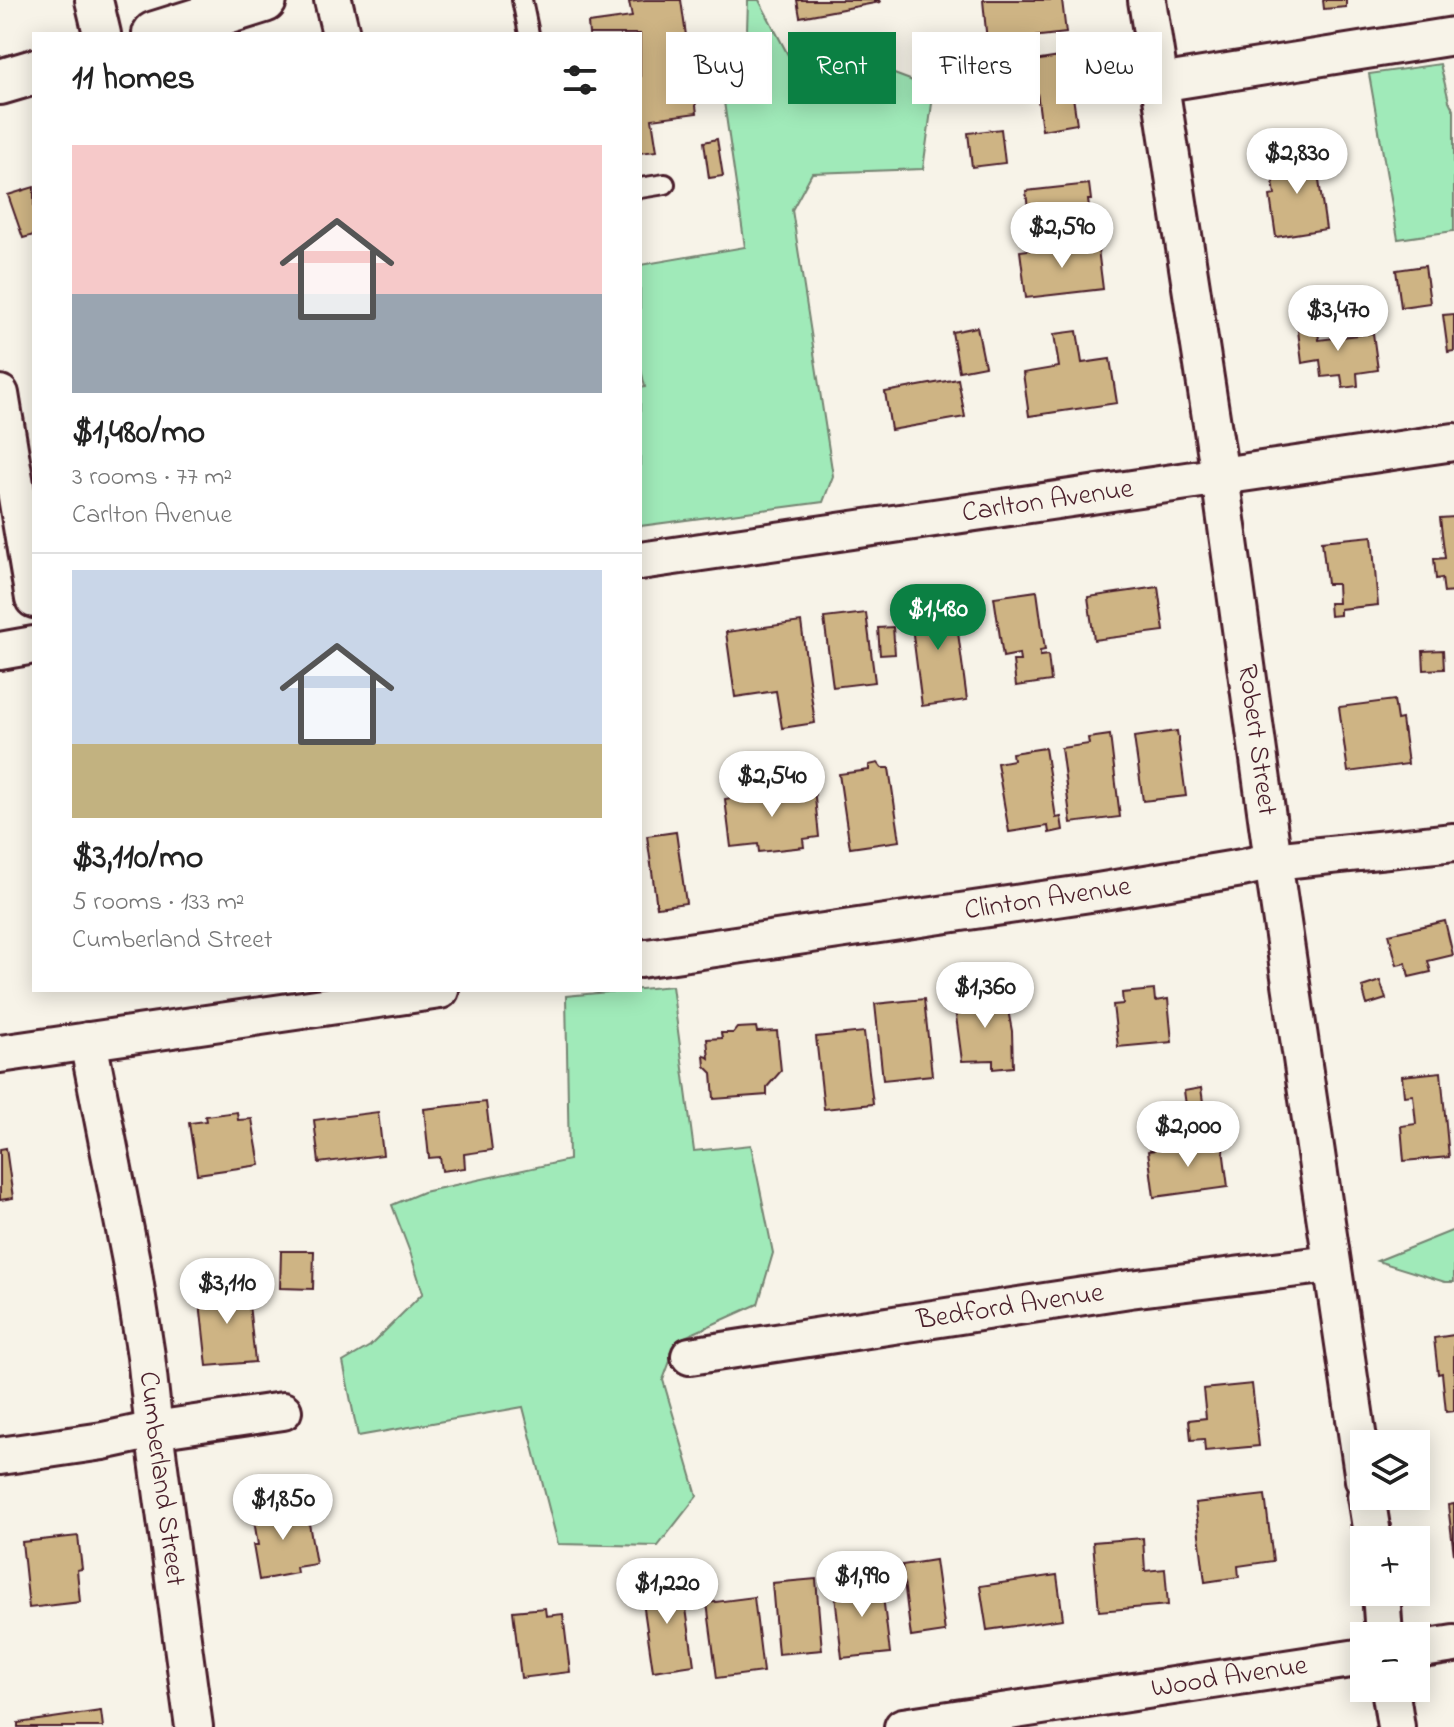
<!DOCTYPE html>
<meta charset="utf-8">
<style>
body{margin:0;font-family:"Indie Flower",sans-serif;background:#f2f2f2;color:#222;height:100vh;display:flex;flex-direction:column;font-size:30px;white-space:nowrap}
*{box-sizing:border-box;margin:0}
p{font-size:26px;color:#767676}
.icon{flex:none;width:44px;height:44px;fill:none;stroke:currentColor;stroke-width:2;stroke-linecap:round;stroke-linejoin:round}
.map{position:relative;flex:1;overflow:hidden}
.sheet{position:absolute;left:32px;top:32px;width:610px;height:960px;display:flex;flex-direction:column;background:#fff;border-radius:0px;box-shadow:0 4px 20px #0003}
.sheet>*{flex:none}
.hud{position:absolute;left:666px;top:32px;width:668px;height:72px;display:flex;gap:16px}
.controls{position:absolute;left:1350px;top:1430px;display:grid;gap:16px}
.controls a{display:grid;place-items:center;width:80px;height:80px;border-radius:0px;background:#fff;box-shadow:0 4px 20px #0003;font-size:40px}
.price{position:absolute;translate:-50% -68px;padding:0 18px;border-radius:28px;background:#fff;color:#222;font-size:26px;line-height:52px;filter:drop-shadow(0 2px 4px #0008)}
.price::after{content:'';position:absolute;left:50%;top:48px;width:24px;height:18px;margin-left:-12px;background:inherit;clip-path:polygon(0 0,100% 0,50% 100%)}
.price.current{background:#0b8043;color:#fff}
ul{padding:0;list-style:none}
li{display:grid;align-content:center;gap:16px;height:424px;padding:0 40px}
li+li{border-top:2px solid #e0e0e0}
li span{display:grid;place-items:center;height:248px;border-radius:0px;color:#555}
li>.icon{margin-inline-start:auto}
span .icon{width:144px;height:144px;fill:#fffc;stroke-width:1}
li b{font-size:34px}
h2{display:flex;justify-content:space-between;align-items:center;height:96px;padding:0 40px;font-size:34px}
.tag{padding:0 28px;border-radius:0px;background:#fff;box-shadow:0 4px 20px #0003;font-size:28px;line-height:72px}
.tag.current{background:#0b8043;color:#fff}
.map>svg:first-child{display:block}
.green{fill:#a0eab9;stroke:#758472;stroke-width:2}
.building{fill:#ceb484;stroke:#4a1f2b;stroke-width:2}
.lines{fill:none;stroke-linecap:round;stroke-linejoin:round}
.service-casing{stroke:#4a1f2b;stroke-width:24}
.minor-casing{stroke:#4a1f2b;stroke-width:42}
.primary-casing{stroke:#4a1f2b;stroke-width:50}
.service{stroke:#f7f3e8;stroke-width:18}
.minor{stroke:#f7f3e8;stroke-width:36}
.primary{stroke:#f7f3e8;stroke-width:44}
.labels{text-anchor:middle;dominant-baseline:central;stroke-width:6;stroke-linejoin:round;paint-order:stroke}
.street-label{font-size:28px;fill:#4a1f2b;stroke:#f7f3e8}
</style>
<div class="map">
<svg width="1454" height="1727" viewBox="0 0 1454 1727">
<rect width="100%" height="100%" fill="#f7f3e8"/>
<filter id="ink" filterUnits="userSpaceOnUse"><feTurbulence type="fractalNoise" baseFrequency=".0125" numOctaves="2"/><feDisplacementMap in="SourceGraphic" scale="16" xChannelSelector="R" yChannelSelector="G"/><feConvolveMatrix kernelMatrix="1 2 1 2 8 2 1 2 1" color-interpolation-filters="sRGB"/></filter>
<g filter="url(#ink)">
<path class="green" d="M748,0H759L796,70L889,72L934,89L923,169L812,173L792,210L833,476L823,502L640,526V388L645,387L640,365V265L745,247L723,95L747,30Z
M1440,64L1449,101L1454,111V231L1398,239L1369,74Z
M672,986L694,1151L751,1145L773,1253L758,1304L678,1340L663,1380L697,1496L658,1546L558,1544L523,1407L358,1436L343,1362L370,1346L423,1293L411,1255L392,1205L423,1192L569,1160L566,996Z
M1454,1230V1282H1445L1377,1261Z"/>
<path class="building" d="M645,0H681L697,113L652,119L657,151L640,153V34H589L588,23L632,17L629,2Z
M797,0H879L880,2L800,17Z
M983,0H1062L1066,33L987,42Z
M1323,0H1346V7L1324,9Z
M1067,56L1077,124L1042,130L1033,61Z
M1001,129L1005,163L972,167L968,133Z
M717,139L723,176L709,178L704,142Z
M1315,153L1326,229L1276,237L1270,196L1275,195L1270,160Z
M1089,184L1091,200H1088L1091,222L1030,228L1026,191Z
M34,187V235L23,238L8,195Z
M1097,241L1103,289L1026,298L1020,251Z
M1425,266L1430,303L1401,307L1396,270Z
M1454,314V351L1448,352L1443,315Z
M1317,319L1319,340L1373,333L1378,370L1357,373L1358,386L1343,388L1341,375L1322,377L1320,360L1302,363L1297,322Z
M977,327L985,366L959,371L952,332Z
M1077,331L1082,363L1110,359L1117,403L1029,416L1023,373L1059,367L1054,334Z
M958,379L965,417L891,430L885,392Z
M1454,517V592L1444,593L1442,578L1436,579L1434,559L1445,558L1440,518Z
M1372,536L1378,605L1340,609V615L1330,616L1329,603H1338L1337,584H1327L1322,541Z
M1158,587L1164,631L1094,640L1088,597Z
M1037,591L1045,650L1040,651V656L1048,655L1051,681L1016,686L1013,661H1020L1019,654L1003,657L994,597Z
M950,598L952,610H955L967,700L922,706L909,603Z
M866,613L875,682L833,687L824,618Z
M801,622L815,723L782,728L776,691L735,697L726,632Z
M893,627L895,654L880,655L878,628Z
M1443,650L1444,669L1424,670L1423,651Z
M1394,700L1397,720L1402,719L1408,764L1348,772L1339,707Z
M1177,731L1186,796L1143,801L1134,737Z
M1110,735L1120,817L1071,823L1061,748L1089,744L1088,738Z
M1045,748L1056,818L1061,817L1063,830L1049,833L1048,826L1009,832L997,763L1013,760L1012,753Z
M878,763L882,768H889L900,841L850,848L839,774L869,770V765Z
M739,787L741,797L814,788L819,837L803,839L804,847L759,852L758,844L731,847L725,799L732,798L731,788Z
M676,832L686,903L657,907L647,836Z
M1445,921L1453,955L1428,961L1431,972L1409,977L1406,963L1397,965L1389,934Z
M1380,981L1386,999L1367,1005L1362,987Z
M1154,990L1155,1001L1168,999L1172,1042L1118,1047L1113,1005L1123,1004L1122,993Z
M1005,994L1012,1031L1013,1067L993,1069V1060L962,1061L954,1001Z
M924,999L932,1075L883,1080L875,1004Z
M756,1027L757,1032L777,1031L781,1071L767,1087V1095L714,1099L712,1073L705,1066L704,1055L709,1058L707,1039L722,1038L721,1033H733L737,1028Z
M864,1032L873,1104L824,1109L816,1037Z
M1441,1072L1449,1157L1404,1161L1401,1126L1416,1124L1413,1095L1404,1096L1402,1076Z
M1201,1088L1204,1109L1187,1112L1184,1091Z
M486,1102L492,1150L464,1154L465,1168L442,1171L440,1157L429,1158L424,1109Z
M237,1112L238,1120L252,1119L260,1165L197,1174L189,1123L206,1121L205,1116Z
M378,1112L383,1155L319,1163L314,1120Z
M1222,1141L1228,1187L1154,1197L1148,1151Z
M6,1148L13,1198L0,1200V1149Z
M281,1251H314L313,1289L280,1288Z
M247,1284L255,1362L207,1366L199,1293L227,1290V1286Z
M1454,1335V1411L1446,1412L1442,1373L1438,1374L1434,1338Z
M1252,1384L1259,1446L1205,1451L1204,1439L1191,1440L1189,1420L1206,1418L1203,1389Z
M1265,1495L1273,1561L1238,1566L1239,1577L1205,1582L1195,1503Z
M1454,1504V1555L1448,1505Z
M306,1506L316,1564L296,1567L297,1573L259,1580L253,1545H258L253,1514Z
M78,1536L82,1569L77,1570L80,1602L29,1608L22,1542Z
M1143,1538L1145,1571L1165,1569L1168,1605L1099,1611L1093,1542Z
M935,1560L945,1632L911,1637L902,1565Z
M1057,1575L1063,1619L987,1630L980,1586Z
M667,1577L669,1597L684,1594L694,1665L653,1671L643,1602L645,1601L642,1580Z
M816,1579L822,1650L778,1654L772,1583Z
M881,1580L890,1653L842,1658L834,1586Z
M754,1597L763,1672L717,1678L707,1603Z
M545,1608L546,1616L563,1614L570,1672L521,1678L513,1611Z
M101,1711L103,1727H18V1723Z"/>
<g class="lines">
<defs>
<path id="service" d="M522,0L529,34
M640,188L665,184"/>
<g id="minor">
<path d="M94,0L102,34"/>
<path d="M333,0L341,34"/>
<path id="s1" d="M1147,0L1220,476L1273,861L1364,1480"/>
<path d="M1159,83L1454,36"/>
<path d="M0,394L34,599"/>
<path id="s2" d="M640,561L1454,442"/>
<path d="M0,651L34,645"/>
<path id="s3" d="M640,959L1097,892L1242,868L1273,861L1454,842"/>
<path id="s4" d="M88,1041L132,1266L146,1356L154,1430L194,1727"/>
<path d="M0,1054L440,990"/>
<path id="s5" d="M690,1356L1130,1289L1331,1264"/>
<path d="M0,1456L103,1441L154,1430L283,1411"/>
<path d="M1366,1496L1373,1540"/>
<path d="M1381,1592L1384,1636"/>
<path d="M1416,1650L1454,1644"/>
<path d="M1390,1688L1396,1727"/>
<path id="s6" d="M903,1727L1364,1657"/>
</g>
<path id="primary" d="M155,34L264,0
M0,82L34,72"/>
</defs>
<use href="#service" class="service-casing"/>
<use href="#minor" class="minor-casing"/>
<use href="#primary" class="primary-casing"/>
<use href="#service" class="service"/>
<use href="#minor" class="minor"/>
<use href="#primary" class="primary"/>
</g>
</g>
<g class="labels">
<g class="street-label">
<text stroke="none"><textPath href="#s2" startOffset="412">Carlton Avenue</textPath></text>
<text stroke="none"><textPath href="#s1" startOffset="748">Robert Street</textPath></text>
<text stroke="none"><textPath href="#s3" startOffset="412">Clinton Avenue</textPath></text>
<text stroke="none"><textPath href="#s5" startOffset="324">Bedford Avenue</textPath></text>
<text stroke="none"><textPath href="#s4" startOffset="444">Cumberland Street</textPath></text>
<text stroke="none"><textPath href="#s6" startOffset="330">Wood Avenue</textPath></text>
</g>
</g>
</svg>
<div class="controls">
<a><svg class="icon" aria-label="layers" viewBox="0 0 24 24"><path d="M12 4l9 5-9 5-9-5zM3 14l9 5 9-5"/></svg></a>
<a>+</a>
<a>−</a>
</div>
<b class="price" style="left:1297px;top:196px">$2,830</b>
<b class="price" style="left:1062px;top:270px">$2,590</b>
<b class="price" style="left:1338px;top:353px">$3,470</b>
<b class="price current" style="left:938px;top:652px">$1,480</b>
<b class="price" style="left:772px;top:819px">$2,540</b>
<b class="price" style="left:985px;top:1030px">$1,360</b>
<b class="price" style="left:1188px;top:1169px">$2,000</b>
<b class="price" style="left:227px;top:1326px">$3,110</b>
<b class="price" style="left:283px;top:1542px">$1,850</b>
<b class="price" style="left:862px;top:1619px">$1,990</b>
<b class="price" style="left:667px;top:1626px">$1,220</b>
<div class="hud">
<a class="tag">Buy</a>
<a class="tag current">Rent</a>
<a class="tag">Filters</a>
<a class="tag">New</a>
</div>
<section class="sheet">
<h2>11 homes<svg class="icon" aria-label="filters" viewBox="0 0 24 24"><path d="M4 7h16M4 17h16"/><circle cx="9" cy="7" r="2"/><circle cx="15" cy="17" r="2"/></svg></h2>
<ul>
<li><span style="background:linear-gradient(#f6c9c9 60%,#9aa5b1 0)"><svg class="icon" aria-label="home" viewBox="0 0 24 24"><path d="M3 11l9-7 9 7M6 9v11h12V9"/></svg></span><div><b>$1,480/mo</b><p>3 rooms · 77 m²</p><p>Carlton Avenue</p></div></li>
<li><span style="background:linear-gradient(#c9d6e8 70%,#c2b280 0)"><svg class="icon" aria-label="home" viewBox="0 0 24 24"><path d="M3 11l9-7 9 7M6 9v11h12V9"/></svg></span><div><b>$3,110/mo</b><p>5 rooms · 133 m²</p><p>Cumberland Street</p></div></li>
</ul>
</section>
</div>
